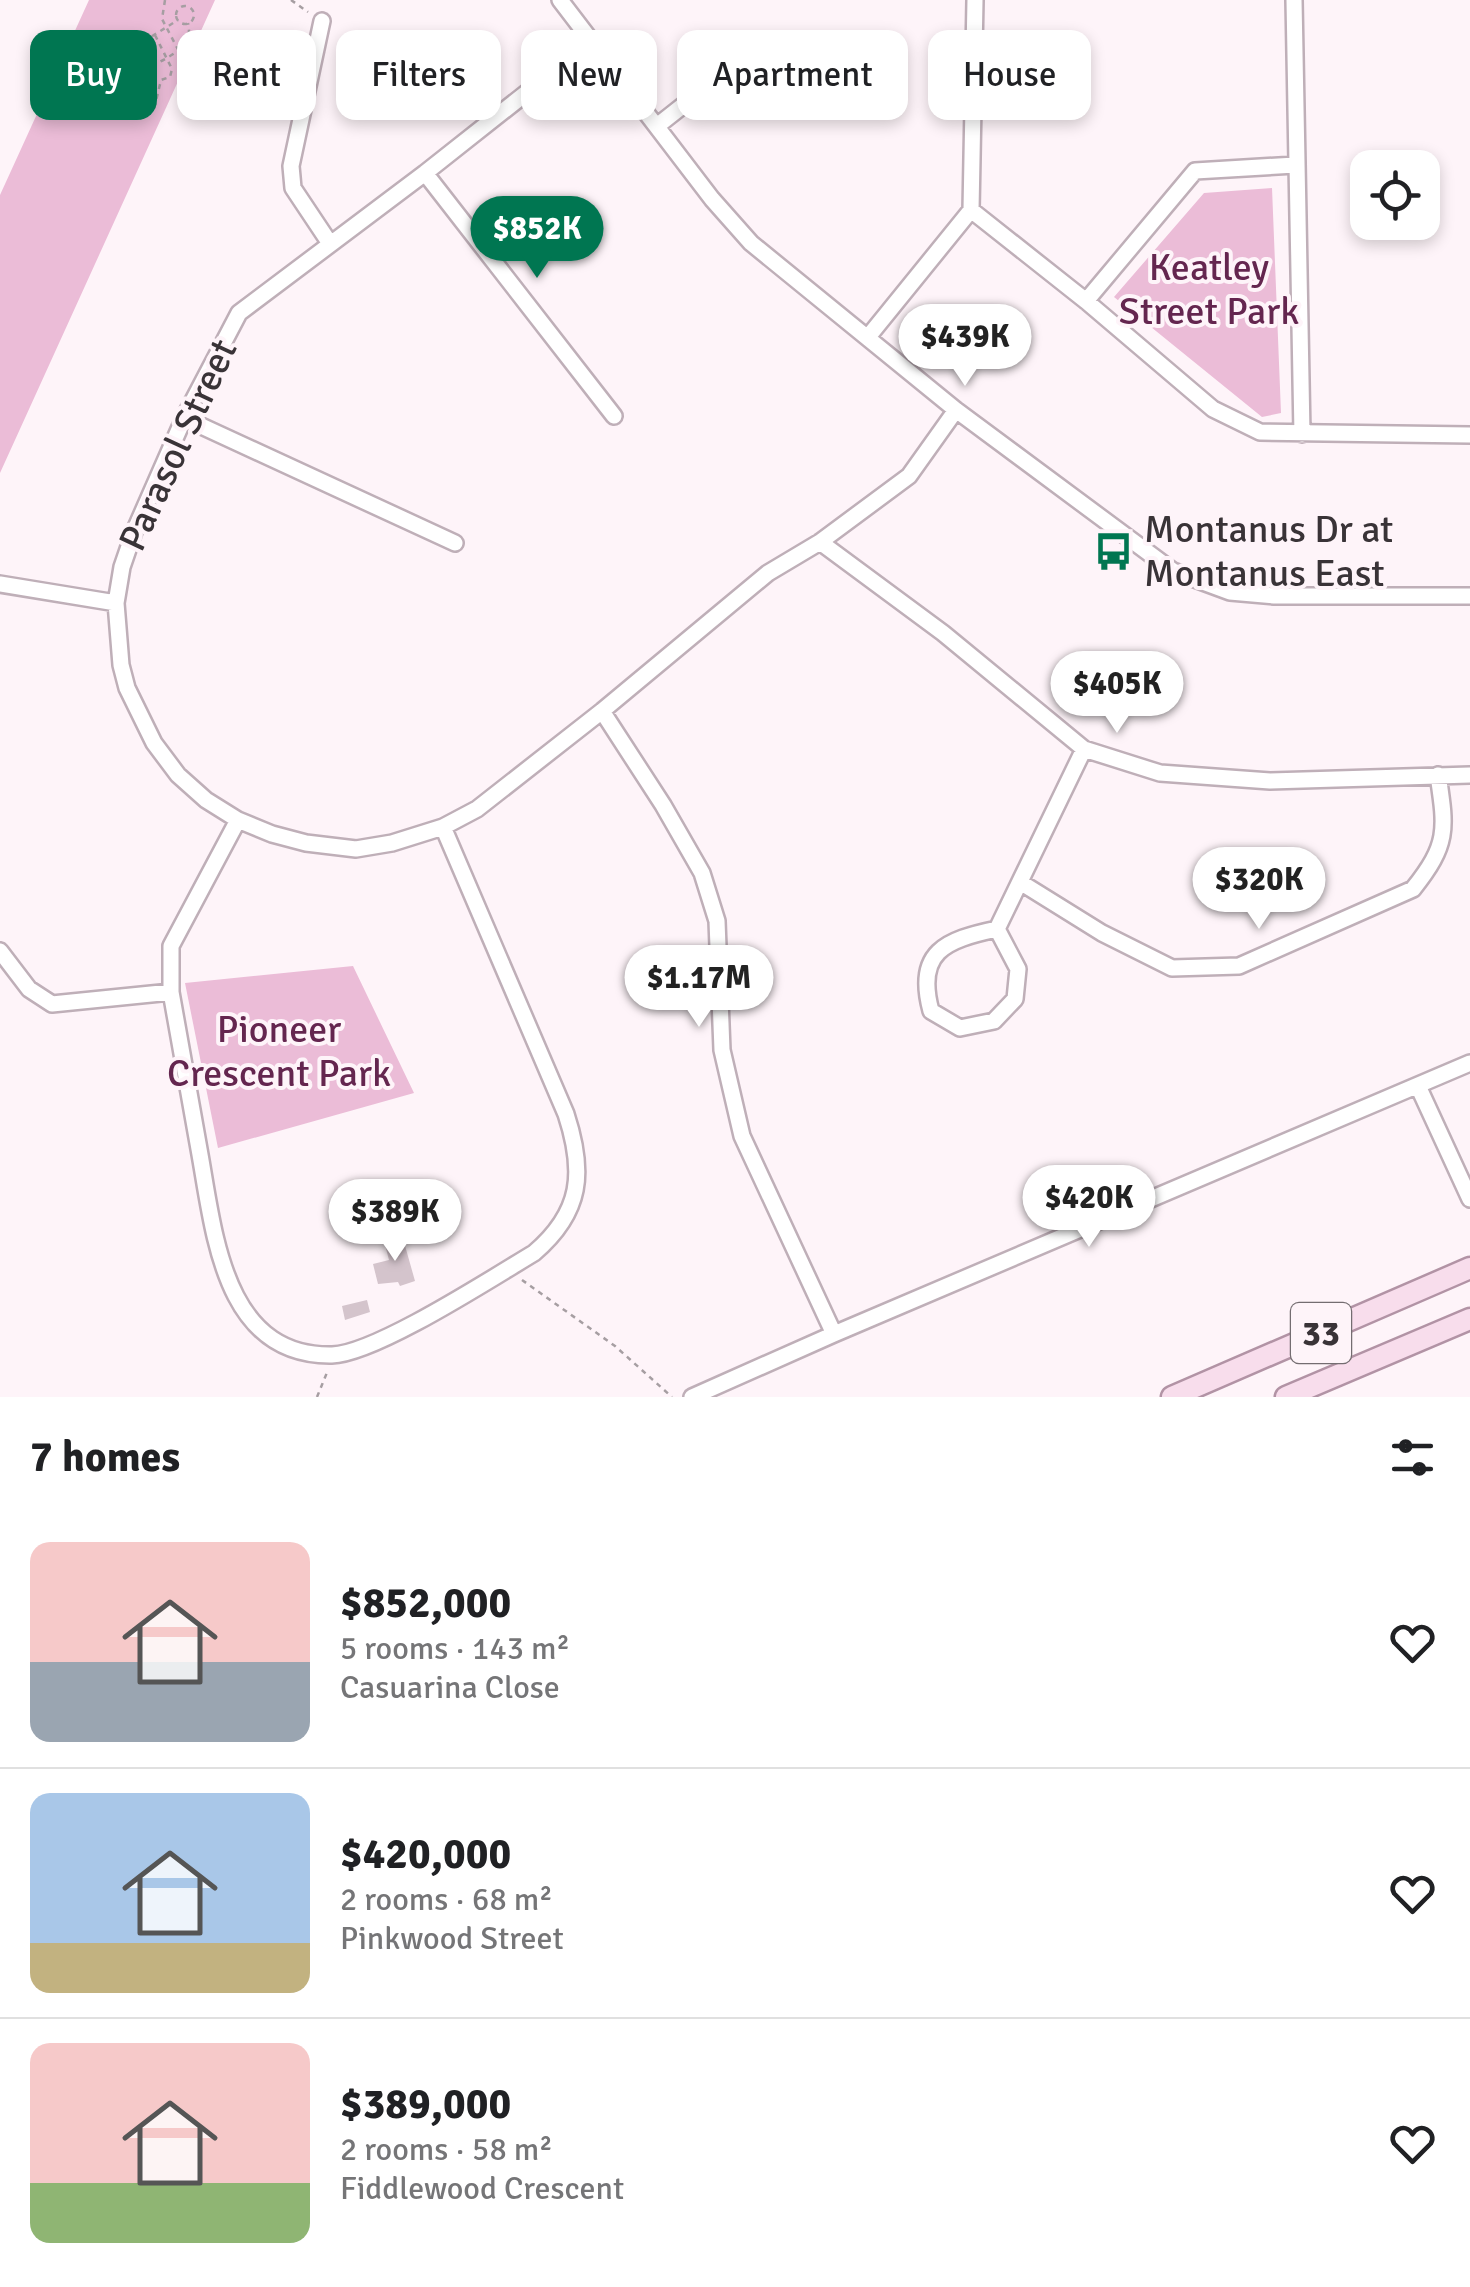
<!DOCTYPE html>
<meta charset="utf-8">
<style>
body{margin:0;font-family:Signika,sans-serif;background:#f6f6f6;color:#202124;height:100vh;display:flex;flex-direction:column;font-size:38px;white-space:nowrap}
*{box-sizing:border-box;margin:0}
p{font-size:32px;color:#757577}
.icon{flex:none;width:55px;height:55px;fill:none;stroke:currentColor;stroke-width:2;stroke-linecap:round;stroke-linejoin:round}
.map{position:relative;height:1397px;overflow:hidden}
.sheet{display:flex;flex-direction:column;background:#fff;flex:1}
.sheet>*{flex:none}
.guide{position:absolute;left:30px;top:30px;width:1410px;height:90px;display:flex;gap:20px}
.buttons{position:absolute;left:1350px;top:150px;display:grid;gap:20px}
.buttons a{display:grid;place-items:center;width:90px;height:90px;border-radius:20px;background:#fff;box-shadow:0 5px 15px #0003;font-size:50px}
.price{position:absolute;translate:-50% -85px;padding:0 22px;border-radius:35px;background:#fff;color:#222;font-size:32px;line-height:65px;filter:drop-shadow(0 2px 5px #0008)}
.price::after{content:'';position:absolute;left:50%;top:60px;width:30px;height:22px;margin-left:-15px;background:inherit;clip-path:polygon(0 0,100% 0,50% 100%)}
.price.current{background:#007651;color:#fff}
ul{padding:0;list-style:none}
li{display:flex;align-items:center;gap:30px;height:250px;padding:0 30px}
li+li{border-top:2px solid #e0e0e0}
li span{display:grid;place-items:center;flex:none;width:280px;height:200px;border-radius:20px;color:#555}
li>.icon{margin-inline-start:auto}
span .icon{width:120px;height:120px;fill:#fffc;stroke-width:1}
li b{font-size:42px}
h2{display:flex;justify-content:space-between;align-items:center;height:120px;padding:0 30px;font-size:42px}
.chip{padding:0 35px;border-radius:20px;background:#fff;box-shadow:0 5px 15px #0003;font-size:35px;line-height:90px}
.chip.current{background:#007651;color:#fff}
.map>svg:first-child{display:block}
.green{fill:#ebbcd7}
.building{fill:#d4c4cc}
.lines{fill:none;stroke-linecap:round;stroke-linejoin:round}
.minor-casing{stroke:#bfafb8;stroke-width:20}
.major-casing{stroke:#b293a5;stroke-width:25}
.path{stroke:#a69ea2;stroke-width:2.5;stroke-dasharray:5 5;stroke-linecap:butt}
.minor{stroke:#fff;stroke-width:15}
.major{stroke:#f8ddec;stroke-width:20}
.labels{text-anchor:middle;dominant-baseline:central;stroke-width:8;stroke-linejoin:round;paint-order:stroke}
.shield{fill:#fef4f9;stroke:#746d71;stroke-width:2.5}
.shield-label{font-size:35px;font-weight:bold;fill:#393337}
.park-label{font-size:38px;fill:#64264f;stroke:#fef4f9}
.street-label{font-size:38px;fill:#393337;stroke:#fef4f9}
.poi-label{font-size:38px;fill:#393337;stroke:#fef4f9;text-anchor:start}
</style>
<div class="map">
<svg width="1470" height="1397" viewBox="0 0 1470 1397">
<rect width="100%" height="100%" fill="#fef4f9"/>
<path class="green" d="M89,0H215L0,473V195Z
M1272,188L1281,413L1262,417L1114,297L1204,193Z
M353,966L414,1093L218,1148L185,983Z"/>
<path class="building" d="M402,1235L415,1281L400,1286L398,1282L378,1284L373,1264L389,1260L384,1241Z
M367,1300L370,1312L345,1320L342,1306Z"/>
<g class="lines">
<defs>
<path id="minor" d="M560,0L712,199L751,243L956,410L1173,571L1230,592L1274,596H1470
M1294,0L1302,434
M322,21L291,166L293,188L329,242
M592,41L425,173L239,313L184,418L134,532L122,567L116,603L121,665L127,688L154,743L178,775L206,800L238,820L272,834L306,843L356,849L392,843L443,827L477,809L602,711L768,573L820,542L909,476L956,410
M657,126L714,81L737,74L803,76
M425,173L614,416
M971,210L1086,301L1213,409L1260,432L1470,435
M1086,301L1195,171L1295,165
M868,337L971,210L975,0
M184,418L455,543
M820,542L943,633L1084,749L1160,773L1270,781L1470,775
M0,584L116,603
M602,711L663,805L702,873L717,921L722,1050L742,1136L834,1334
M238,820L171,946V992C180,1044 190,1096 199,1149C214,1230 222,1357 332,1355C375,1354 492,1278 534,1253C582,1212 585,1172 566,1114L443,827
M1020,882L1102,933L1172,968L1239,966L1413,889C1449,844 1446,829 1438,775
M997,929L1018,969L1015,999L994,1021L960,1028L931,1011C915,952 945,940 997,929L1084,749
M0,951L29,989L52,1004L171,992
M1418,1086L1470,1199
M692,1397L834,1334L1470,1063"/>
<path id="major" d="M1172,1397L1470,1268
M1286,1397L1470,1319"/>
</defs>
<use href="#minor" class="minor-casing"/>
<use href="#major" class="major-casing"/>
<path class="path" d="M165,0L162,19L182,57
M291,0L308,12
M176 15a9 9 0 1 1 18 0a9 9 0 1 1-18 0Z
M155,35L172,69L170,77L161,80L154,109L147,112L139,103L144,77L137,61L138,50L146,40L178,20
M143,71C162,59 195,50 188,23
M522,1280L615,1346L672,1397
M317,1397L328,1370"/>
<use href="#minor" class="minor"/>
<use href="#major" class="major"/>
</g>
<defs>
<symbol id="bus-bare" viewBox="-9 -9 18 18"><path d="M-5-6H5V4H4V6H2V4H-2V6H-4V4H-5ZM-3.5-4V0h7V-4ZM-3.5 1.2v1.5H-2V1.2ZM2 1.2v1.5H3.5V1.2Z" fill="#007651" stroke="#fef4f9" stroke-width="2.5" paint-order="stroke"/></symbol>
</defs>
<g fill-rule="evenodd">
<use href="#bus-bare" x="1086" y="524" width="55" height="55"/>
</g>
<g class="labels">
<rect class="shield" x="1291" y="1303" width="60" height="60" rx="8"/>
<g class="shield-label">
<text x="1321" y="1333">33</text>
</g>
<g class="park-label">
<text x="1209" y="267">Keatley<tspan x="1209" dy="44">Street Park</tspan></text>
<text x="279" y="1029">Pioneer<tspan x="279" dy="44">Crescent Park</tspan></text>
</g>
<g class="street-label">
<text transform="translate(178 445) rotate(-65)">Parasol Street</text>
</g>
<g class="poi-label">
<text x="1144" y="529">Montanus Dr at<tspan x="1144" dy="44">Montanus East</tspan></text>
</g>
</g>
</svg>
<div class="buttons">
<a><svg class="icon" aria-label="locate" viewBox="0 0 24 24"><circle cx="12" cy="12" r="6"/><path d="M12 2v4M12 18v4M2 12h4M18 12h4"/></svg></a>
</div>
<b class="price current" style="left:537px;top:281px">$852K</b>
<b class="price" style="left:965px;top:389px">$439K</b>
<b class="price" style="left:1117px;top:736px">$405K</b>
<b class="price" style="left:1259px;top:932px">$320K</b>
<b class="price" style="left:699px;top:1030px">$1.17M</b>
<b class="price" style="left:1089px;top:1250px">$420K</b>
<b class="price" style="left:395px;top:1264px">$389K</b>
<div class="guide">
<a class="chip current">Buy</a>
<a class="chip">Rent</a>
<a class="chip">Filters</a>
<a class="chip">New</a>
<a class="chip">Apartment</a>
<a class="chip">House</a>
</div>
</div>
<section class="sheet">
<h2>7 homes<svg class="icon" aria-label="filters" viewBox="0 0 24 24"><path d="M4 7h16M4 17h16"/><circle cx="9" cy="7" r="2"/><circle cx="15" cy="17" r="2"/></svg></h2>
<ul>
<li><span style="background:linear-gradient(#f6c9c9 60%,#9aa5b1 0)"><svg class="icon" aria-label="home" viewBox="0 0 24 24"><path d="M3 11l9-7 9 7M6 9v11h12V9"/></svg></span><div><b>$852,000</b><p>5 rooms · 143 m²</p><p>Casuarina Close</p></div><svg class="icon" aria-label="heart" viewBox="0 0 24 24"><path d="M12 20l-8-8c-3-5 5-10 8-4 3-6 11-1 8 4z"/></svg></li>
<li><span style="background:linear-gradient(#a9c7e8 75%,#c2b280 0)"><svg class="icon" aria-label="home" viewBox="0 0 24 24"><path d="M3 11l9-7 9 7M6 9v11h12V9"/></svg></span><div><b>$420,000</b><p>2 rooms · 68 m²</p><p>Pinkwood Street</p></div><svg class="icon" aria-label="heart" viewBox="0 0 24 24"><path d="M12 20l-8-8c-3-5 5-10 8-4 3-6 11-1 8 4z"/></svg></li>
<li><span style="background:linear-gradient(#f6c9c9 70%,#8fb573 0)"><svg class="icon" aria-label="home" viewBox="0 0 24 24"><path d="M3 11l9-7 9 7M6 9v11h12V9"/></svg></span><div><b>$389,000</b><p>2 rooms · 58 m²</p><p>Fiddlewood Crescent</p></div><svg class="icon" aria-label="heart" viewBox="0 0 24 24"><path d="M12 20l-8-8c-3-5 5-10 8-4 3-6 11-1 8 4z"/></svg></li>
</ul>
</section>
